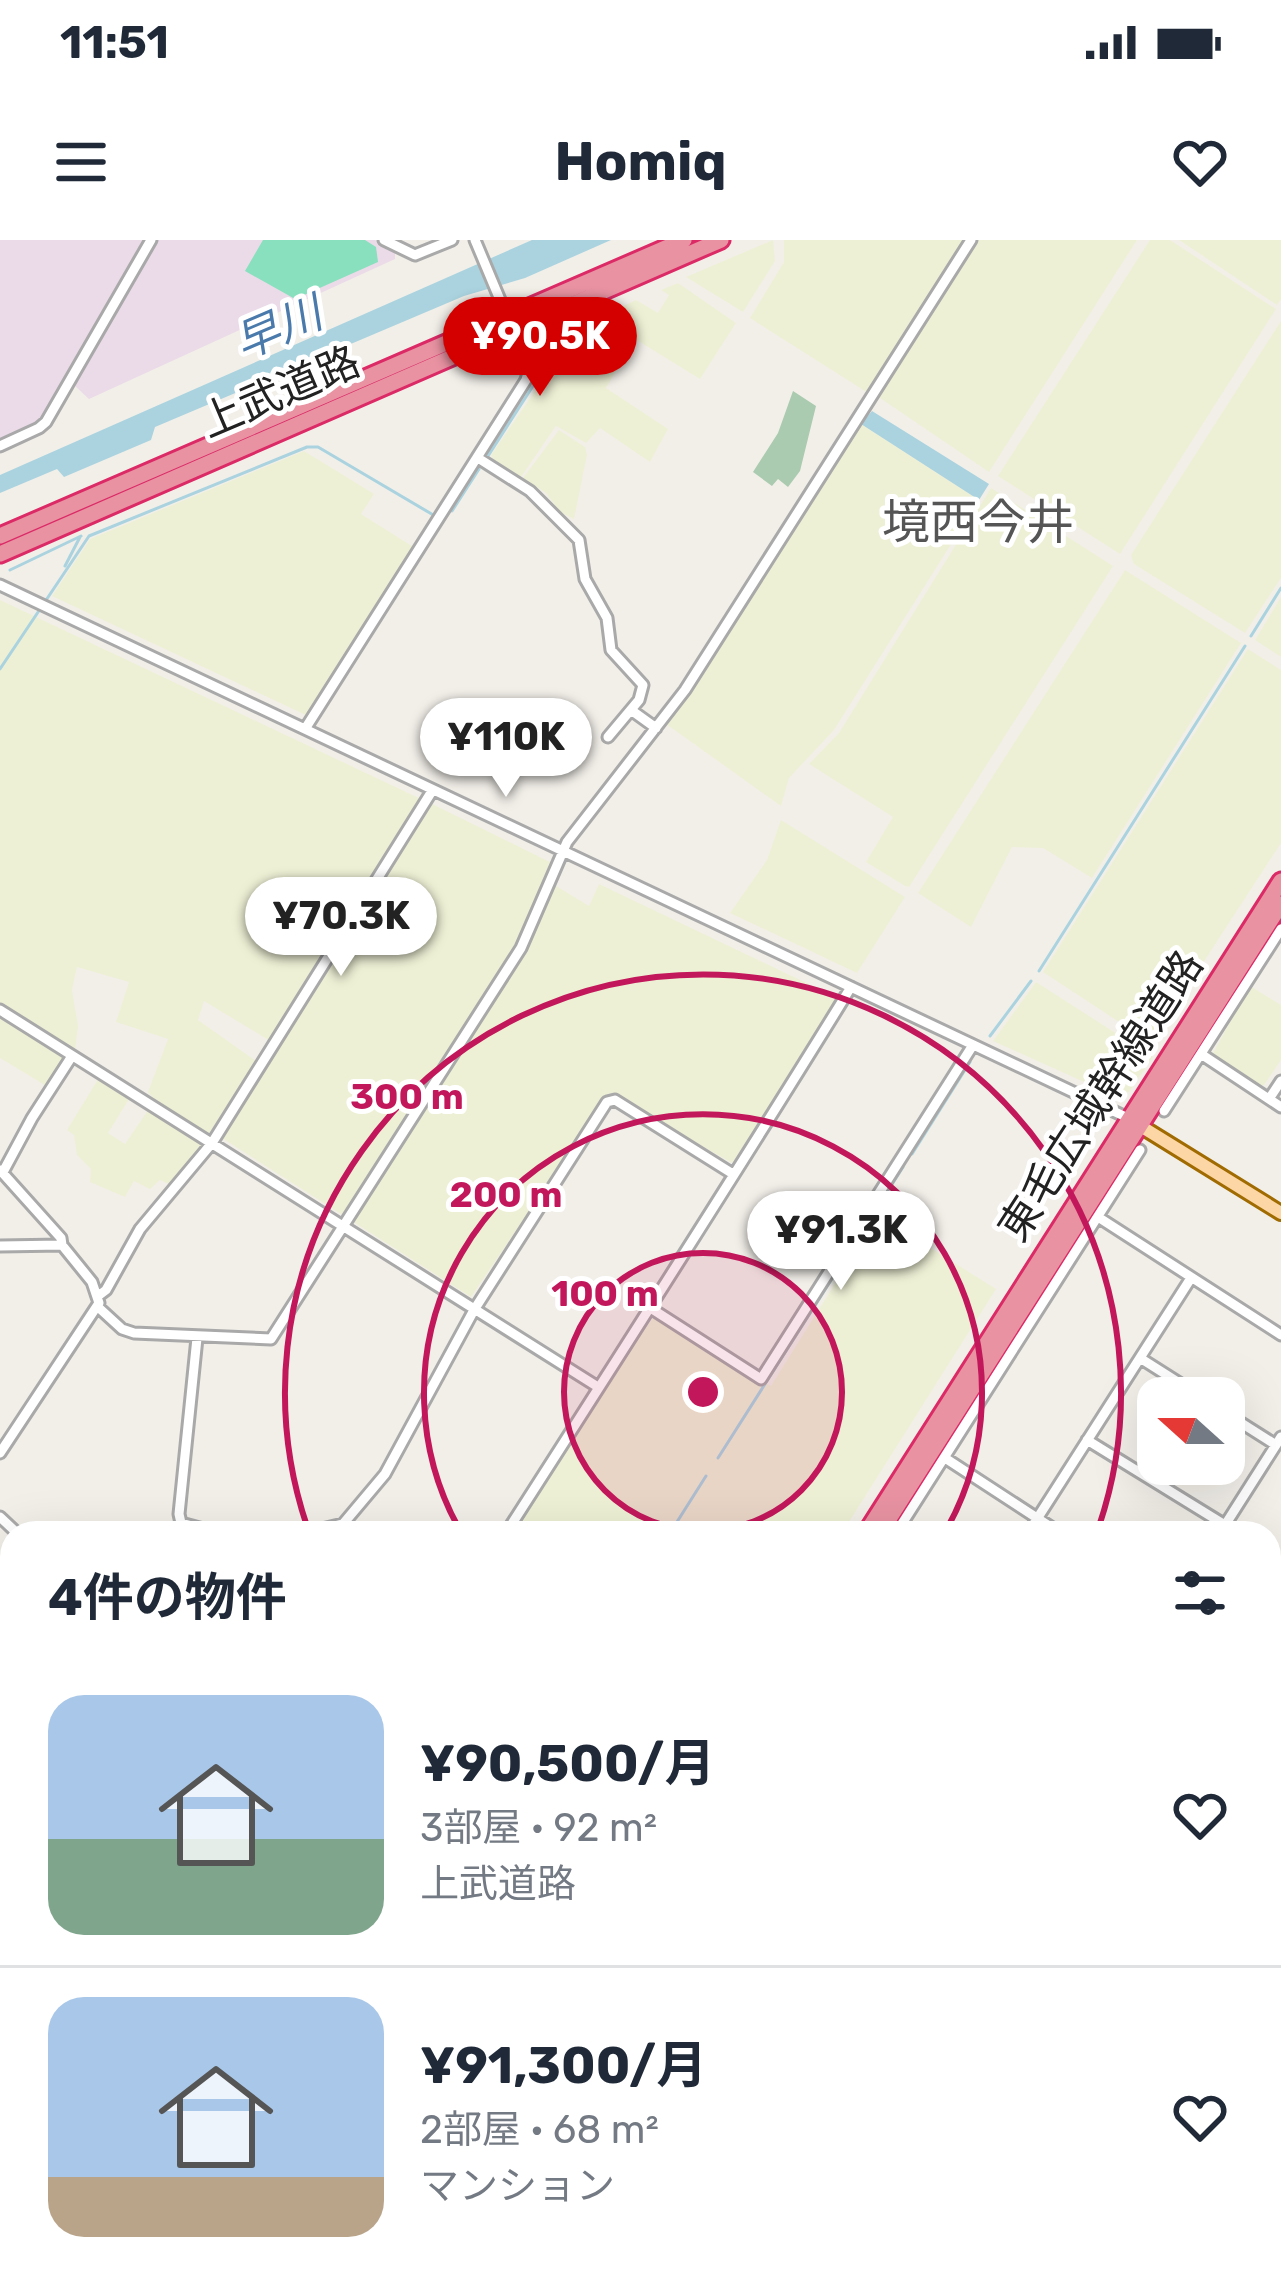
<!DOCTYPE html>
<html lang="ja">
<meta charset="utf-8">
<style>
body{margin:0;font-family:Rubik,"Noto Sans JP",sans-serif;background:#f6f6f7;color:#1f2937;height:100vh;display:flex;flex-direction:column;font-size:45px;white-space:nowrap}
*{box-sizing:border-box;margin:0}
p{font-size:39px;color:#747a83}
.icon{flex:none;width:66px;height:66px;fill:none;stroke:currentColor;stroke-width:2;stroke-linecap:round;stroke-linejoin:round}
.map{position:relative;flex:1;overflow:hidden}
.sheet{position:absolute;left:0px;top:1281px;width:1281px;height:768px;display:flex;flex-direction:column;background:#fff;border-radius:36px 36px 0 0;box-shadow:0 12px 48px #0002}
.sheet>*{flex:none}
.needle{width:78px;rotate:291deg}
.tools{position:absolute;left:1137px;top:1137px;display:grid;gap:24px}
.tools a{display:grid;place-items:center;width:108px;height:108px;border-radius:24px;background:#fff;box-shadow:0 12px 48px #0002;font-size:60px}
.price{position:absolute;translate:-50% -102px;padding:0 27px;border-radius:42px;background:#fff;color:#222;font-size:39px;line-height:78px;filter:drop-shadow(0 3px 6px #0008)}
.price::after{content:'';position:absolute;left:50%;top:72px;width:36px;height:27px;margin-left:-18px;background:inherit;clip-path:polygon(0 0,100% 0,50% 100%)}
.price.current{background:#d40000;color:#fff}
ul{padding:0;list-style:none}
li{display:flex;align-items:center;gap:36px;height:300px;padding:0 48px}
li+li{border-top:3px solid #e0e1e3}
li span{display:grid;place-items:center;flex:none;width:336px;height:240px;border-radius:36px;color:#555}
li>.icon{margin-inline-start:auto}
span .icon{width:144px;height:144px;fill:#fffc;stroke-width:1}
li b{font-size:51px}
h2{display:flex;justify-content:space-between;align-items:center;height:144px;padding:0 48px;font-size:51px}
.status{display:flex;justify-content:space-between;align-items:center;height:84px;padding:0 60px;background:#fff;direction:ltr}
.status svg{height:33px;fill:currentColor}
header{display:flex;justify-content:space-between;align-items:center;height:156px;padding:0 48px;background:#fff;font-size:54px;font-weight:700}
.map>svg:first-child{display:block}
.industrial{fill:#ebdbe8}
.farmland{fill:#eef0d5}
.cemetery{fill:#aacbaf}
.pitch{fill:#88e0be}
.water{fill:#aad3df}
.lines{fill:none;stroke-linecap:round;stroke-linejoin:round}
.stream{stroke:#aad3df;stroke-width:3}
.minor-casing{stroke:#a9a9a9;stroke-width:15}
.major-casing{stroke:#a06b00;stroke-width:18}
.highway-casing{stroke:#dc2a67;stroke-width:21}
.minor{stroke:#fff;stroke-width:9}
.major{stroke:#fcd6a4;stroke-width:12}
.highway{stroke:#e892a2;stroke-width:15}
.rail{stroke:#707070;stroke-width:3;stroke-dasharray:24 24;stroke-linecap:butt}
.ring{fill:none;stroke:#c2185b;stroke-width:6}
.labels{text-anchor:middle;dominant-baseline:central;stroke-width:10;stroke-linejoin:round;paint-order:stroke}
.street-label{font-size:42px;fill:#222;stroke:#fff}
.water-label{font-size:45px;font-style:italic;fill:#4a7aab;stroke:#fff}
.quarter-label{font-size:48px;fill:#555;stroke:#fff}
.centre{fill:#c2185b;stroke:#fff;stroke-width:6}
.ring-label{font-size:36px;text-anchor:middle;font-weight:bold;fill:#c2185b;stroke:#fff;stroke-width:10;stroke-linejoin:round;paint-order:stroke}
</style>
<div class="status"><b>11:51</b><svg viewBox="0 0 49 12"><path d="M0 12V9h3v3zM5 12V6h3v6zM10 12V3h3v9zM15 12V0h3v12zM26 1h20v11H26zM47 4h2v5h-2z"/></svg></div>
<header><svg class="icon" aria-label="menu" viewBox="0 0 24 24"><path d="M4 6h16M4 12h16M4 18h16"/></svg>Homiq<svg class="icon" aria-label="heart" viewBox="0 0 24 24"><path d="M12 20l-8-8c-3-5 5-10 8-4 3-6 11-1 8 4z"/></svg></header>
<div class="map">
<svg width="1281" height="2049" viewBox="0 0 1281 2049">
<rect width="100%" height="100%" fill="#f2efe9"/>
<path class="industrial" d="M0,0H143L38,183L0,199Z
M157,0H375L395,11V19L89,159L74,145Z"/>
<path class="farmland" d="M773,0L775,21L743,72L686,37Z
M784,0H966L868,153L750,78L784,22Z
M978,0H1137L989,232L877,156Z
M1150,0H1170L1276,69L1120,314L998,236Z
M1179,0H1281V59L1277,65Z
M678,43L736,83L700,139L635,99L606,148L668,189L650,222L600,188L586,203L556,186L521,237L494,220L491,215L544,138L541,121L545,112L596,89L602,76L636,60L658,73L669,55L661,50Z
M1281,81V338L1245,393L1134,324L1131,315Z
M861,184L979,260L834,490L789,538L781,566L666,484Z
M559,190L585,207L587,215L574,279L560,272L546,253L523,238Z
M304,211L374,254L361,274L415,308L308,476L52,356L90,299Z
M991,248L1113,326L909,647L905,646L866,622L893,577L809,524L839,493Z
M1125,330L1241,403L1092,638L1043,608L1012,607L971,687L918,653Z
M1281,357V417L1255,400Z
M0,360L423,560L270,801L204,761L198,780L256,821L203,903L171,945L160,940L150,949L134,941L125,957L90,942L91,929L77,915L74,895L67,890L100,836L131,856L108,893L125,904L155,860L148,852L168,799L116,782L129,742L77,727L72,750L78,786L75,811L48,847L0,818Z
M1248,409L1281,430V603L1151,803L1043,732Z
M430,563L550,622L543,638L589,666L599,644L840,759L732,923L609,853L471,1057L222,898Z
M781,580L905,657L857,733L730,673L767,620Z
M1036,742L1153,817L1129,852L1115,856L993,801Z
M1250,746L1281,765V820L1264,845L1259,846L1212,815Z
M878,975L996,1049L842,1293H511L604,1145L654,1077L771,1146Z
M0,1602L12,1608V2037H250L237,2049H0Z"/>
<path class="cemetery" d="M793,151L816,166L800,231L788,247L778,239L772,246L753,232L778,193Z"/>
<path class="pitch" d="M263,0H365L376,7L378,22L295,59L245,31Z"/>
<path class="water" d="M532,0H611L525,38L464,56L155,187L151,200L64,237L57,229L0,253V235Z
M872,171L989,244L979,260L861,184Z"/>
<g class="lines">
<path class="stream" d="M488,216L540,135L539,112L592,86L599,75
M452,271L479,229
M65,326L80,297
M10,330L81,296
M1251,396L1281,348
M0,429L89,296L307,207H318L435,276
M1039,731L1245,406
M990,796L1031,741
M912,914L970,822
M718,1218L903,927
M670,1293L706,1236
M155,2049L163,2037"/>
<defs>
<path id="minor" d="M384,0L415,15L452,0
M0,206L39,188L46,182L151,0
M478,218L530,251L579,300L585,339L607,378L611,410L643,445L639,460L608,497
M0,345L1128,878
M631,470L656,488
M305,489L526,140L529,129L475,0
M0,770L598,1147
M1201,814L1281,867
M1269,859L1281,841
M1164,871L1281,689
M0,930L61,998L62,1005
M3,932L32,878L72,816
M1098,977L1281,1095
M0,1006L62,1005L92,1042L99,1063L0,1213
M98,1056L106,1050L140,989L212,903L432,551
M98,1067L122,1089L134,1093L271,1099L521,708L567,602L685,450L971,0
M652,1069L761,1139L973,805
M197,1098L179,1274L181,1283L218,1293
M1140,1118L1203,1158
M1224,1172L1276,1205
M1087,1200L1225,1285
M945,1218L1060,1293
M0,1277L17,1293
M305,1293L343,1284L385,1234L474,1070L607,862L615,860L733,934
M506,1293C622,1112 738,931 851,747
M896,1293L1140,910
M1028,1293L1191,1038
M1220,1293L1281,1197
M1269,1349L1281,1330
M1269,1424L1281,1431
M1269,1516L1281,1523
M0,1599L12,1605
M1269,1608L1281,1616
M1269,1734L1279,1740
M1269,1860L1279,1866L1269,1882
M994,2037L1002,2049
M1105,2037L1124,2049
M413,2049L427,2037
M673,2049L684,2037
M1167,2049L1174,2037"/>
<path id="major" d="M1134,882L1281,973"/>
<path id="highway" d="M0,296L684,0
M0,314L721,0
M866,1293L1281,641
M880,1293L1281,664
M261,2049L274,2037
M278,2049L291,2037"/>
</defs>
<use href="#minor" class="minor-casing"/>
<use href="#major" class="major-casing"/>
<use href="#highway" class="highway-casing"/>
<use href="#minor" class="minor"/>
<use href="#major" class="major"/>
<use href="#highway" class="highway"/>
<path class="rail" d="M1269,1937L1281,1917
M1185,2049L1193,2037"/>
</g>
<circle cx="703" cy="1152" r="139" fill="#c2185b" fill-opacity=".12"/>
<g class="ring">
<circle cx="703" cy="1152" r="139"/>
<path d="M461 1292A279 279 0 1 1 945 1292"/>
<path d="M309 1292A418 418 0 1 1 1097 1292"/>
</g>
<g class="labels">
<g class="street-label">
<text transform="translate(280 152) rotate(-23)">上武道路</text>
<text transform="translate(1101 856) rotate(-57)">東毛広域幹線道路</text>
</g>
<g class="water-label">
<text transform="translate(278 88) rotate(-23)">早川</text>
</g>
<g class="quarter-label">
<text x="978" y="282">境西今井</text>
</g>
</g>
<circle cx="703" cy="1152" r="18" class="centre"/>
<g class="ring-label">
<text x="407" y="869">300 m</text>
<text x="506" y="967">200 m</text>
<text x="605" y="1066">100 m</text>
</g>
</svg>
<div class="tools">
<a><svg class="needle" viewBox="-14 -14 28 28"><path d="M0-13l5 13h-10z" fill="#e53935"/><path d="M0 13l5-13h-10z" fill="#747a83"/></svg></a>
</div>
<b class="price current" style="left:540px;top:159px">¥90.5K</b>
<b class="price" style="left:506px;top:560px">¥110K</b>
<b class="price" style="left:341px;top:739px">¥70.3K</b>
<b class="price" style="left:841px;top:1053px">¥91.3K</b>
<section class="sheet">
<h2>4件の物件<svg class="icon" aria-label="filters" viewBox="0 0 24 24"><path d="M4 7h16M4 17h16"/><circle cx="9" cy="7" r="2"/><circle cx="15" cy="17" r="2"/></svg></h2>
<ul>
<li><span style="background:linear-gradient(#a9c7e8 60%,#7fa58c 0)"><svg class="icon" aria-label="home" viewBox="0 0 24 24"><path d="M3 11l9-7 9 7M6 9v11h12V9"/></svg></span><div><b>¥90,500/月</b><p>3部屋 · 92 m²</p><p>上武道路</p></div><svg class="icon" aria-label="heart" viewBox="0 0 24 24"><path d="M12 20l-8-8c-3-5 5-10 8-4 3-6 11-1 8 4z"/></svg></li>
<li><span style="background:linear-gradient(#a9c7e8 75%,#b9a48a 0)"><svg class="icon" aria-label="home" viewBox="0 0 24 24"><path d="M3 11l9-7 9 7M6 9v11h12V9"/></svg></span><div><b>¥91,300/月</b><p>2部屋 · 68 m²</p><p>マンション</p></div><svg class="icon" aria-label="heart" viewBox="0 0 24 24"><path d="M12 20l-8-8c-3-5 5-10 8-4 3-6 11-1 8 4z"/></svg></li>
</ul>
</section>
</div>
